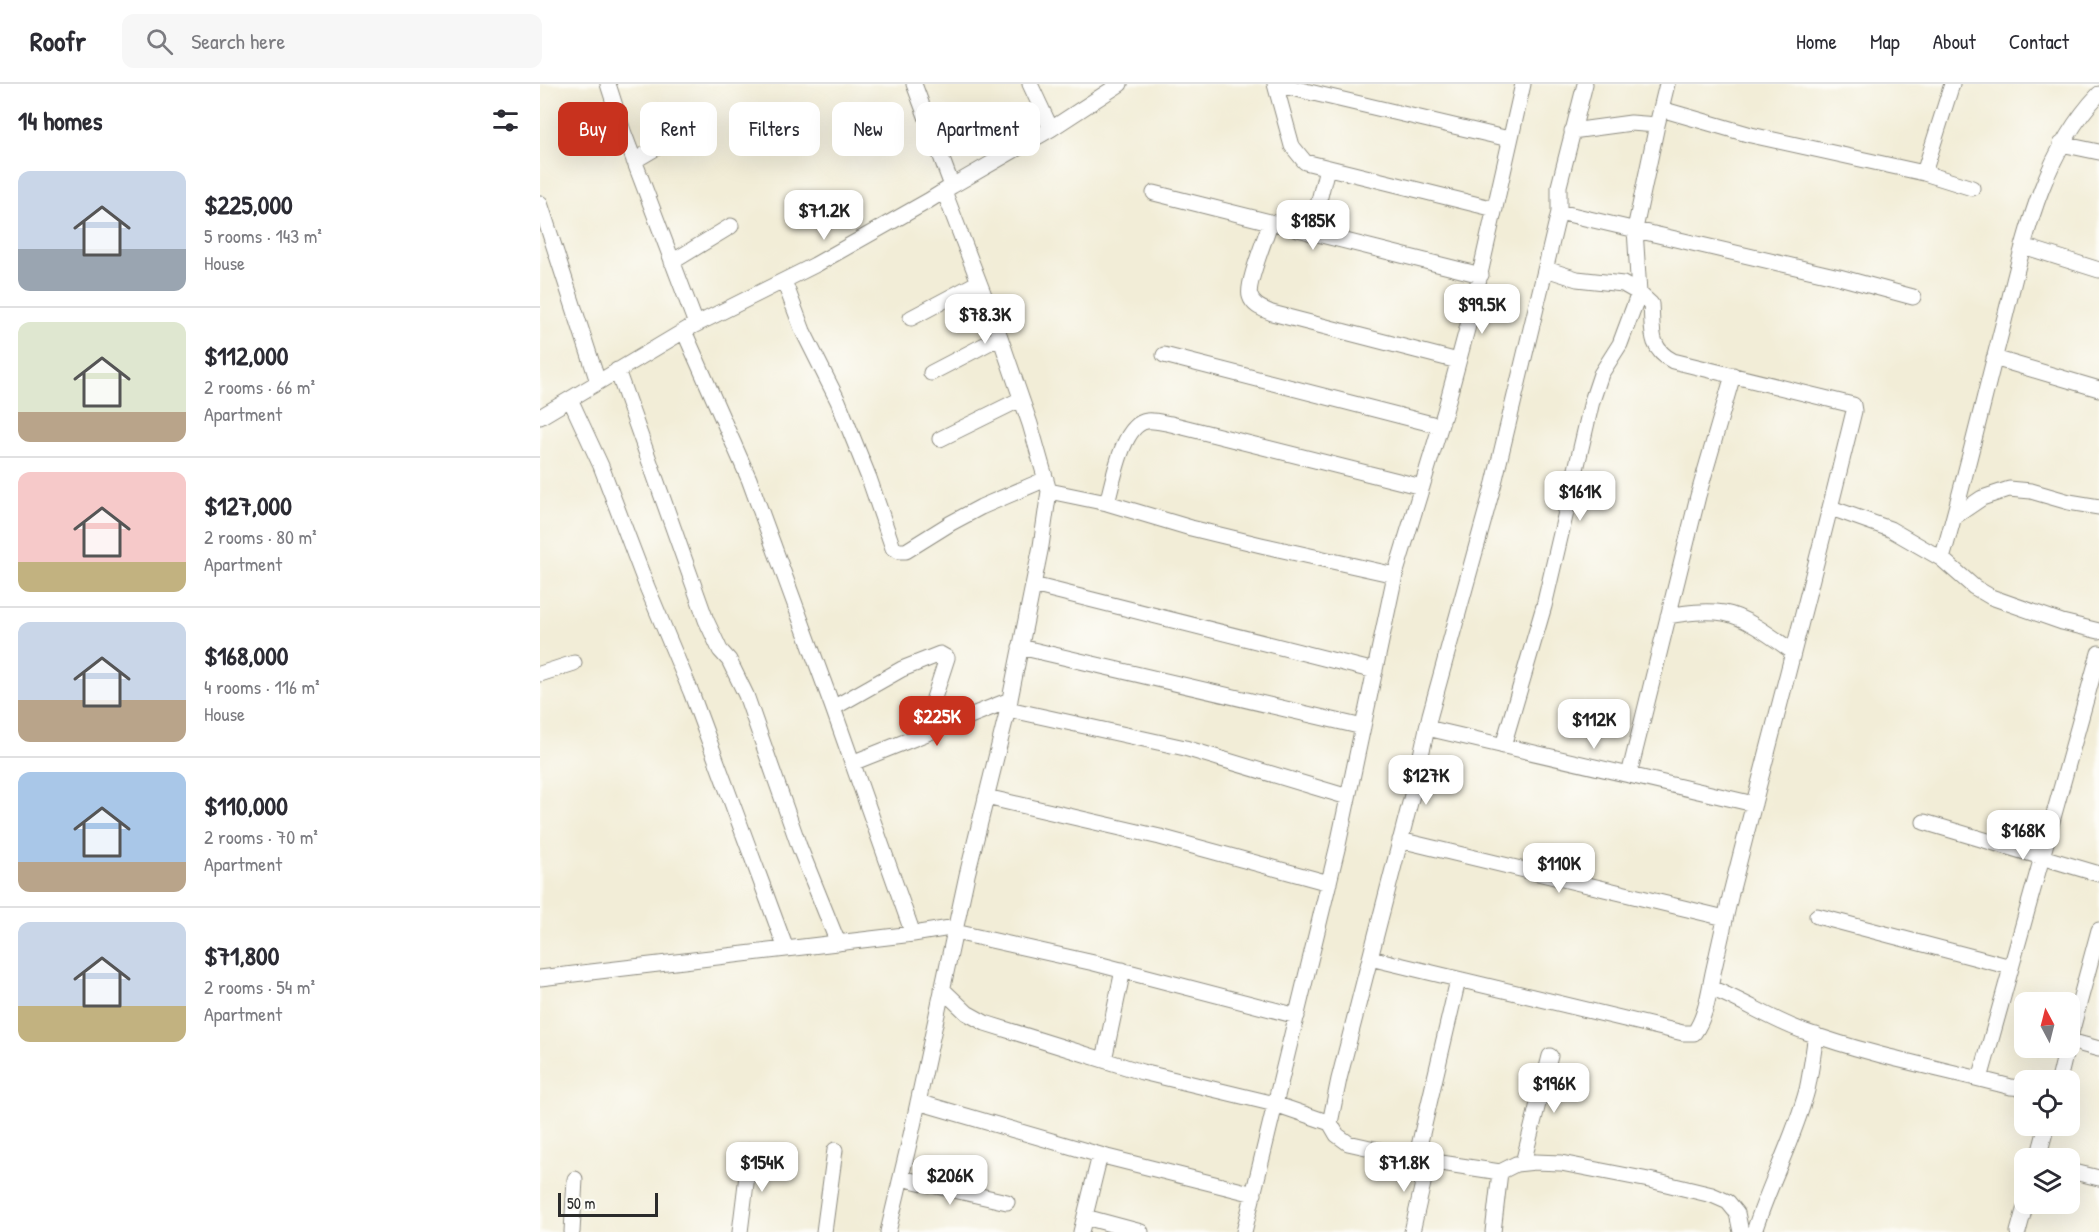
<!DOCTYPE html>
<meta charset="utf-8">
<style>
body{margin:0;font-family:"Patrick Hand",sans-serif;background:#f7f7f7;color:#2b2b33;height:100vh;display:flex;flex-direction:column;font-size:22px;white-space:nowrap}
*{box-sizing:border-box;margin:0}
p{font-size:20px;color:#7c7c81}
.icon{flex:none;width:33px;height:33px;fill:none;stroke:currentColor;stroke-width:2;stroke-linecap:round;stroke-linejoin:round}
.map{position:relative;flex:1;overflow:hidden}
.details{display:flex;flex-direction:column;background:#fff;width:540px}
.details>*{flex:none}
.banner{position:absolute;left:18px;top:18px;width:570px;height:54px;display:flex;gap:12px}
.needle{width:39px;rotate:353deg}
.fabs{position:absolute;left:1474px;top:908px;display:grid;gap:12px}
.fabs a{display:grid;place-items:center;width:66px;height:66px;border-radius:12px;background:#fff;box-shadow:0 6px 24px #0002;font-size:30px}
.scale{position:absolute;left:18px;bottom:15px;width:100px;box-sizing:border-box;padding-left:6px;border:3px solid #2b2b2b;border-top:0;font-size:16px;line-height:21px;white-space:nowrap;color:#2b2b2b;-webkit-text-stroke:4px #fdfcf7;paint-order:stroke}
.price{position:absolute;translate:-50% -51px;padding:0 14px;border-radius:12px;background:#fff;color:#222;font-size:20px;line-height:39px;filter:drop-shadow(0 2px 3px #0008)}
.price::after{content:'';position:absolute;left:50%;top:36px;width:18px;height:14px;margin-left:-9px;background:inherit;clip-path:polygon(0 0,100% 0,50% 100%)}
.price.selected{background:#c8321e;color:#fff}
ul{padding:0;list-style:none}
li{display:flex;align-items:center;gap:18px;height:150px;padding:0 18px}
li+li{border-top:2px solid #e1e1e2}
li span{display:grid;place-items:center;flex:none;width:168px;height:120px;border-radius:12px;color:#555}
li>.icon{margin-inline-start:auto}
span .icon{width:72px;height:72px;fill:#fffc;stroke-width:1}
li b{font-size:26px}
h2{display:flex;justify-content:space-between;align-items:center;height:72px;padding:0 18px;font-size:26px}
.tag{padding:0 21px;border-radius:12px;background:#fff;box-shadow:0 6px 24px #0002;font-size:21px;line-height:54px}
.tag.selected{background:#c8321e;color:#fff}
header{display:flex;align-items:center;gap:36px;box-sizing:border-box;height:84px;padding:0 30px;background:#fff;border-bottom:2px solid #e1e1e2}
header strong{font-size:28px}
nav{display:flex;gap:33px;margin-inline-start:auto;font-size:21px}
.search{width:420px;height:54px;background:#f7f7f7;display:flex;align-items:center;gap:15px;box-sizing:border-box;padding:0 21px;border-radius:12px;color:#7c7c81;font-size:22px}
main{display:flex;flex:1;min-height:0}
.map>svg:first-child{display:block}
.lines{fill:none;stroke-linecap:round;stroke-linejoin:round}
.street-casing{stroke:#8e8c81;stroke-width:17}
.street{stroke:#fff;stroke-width:15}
</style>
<header>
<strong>Roofr</strong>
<div class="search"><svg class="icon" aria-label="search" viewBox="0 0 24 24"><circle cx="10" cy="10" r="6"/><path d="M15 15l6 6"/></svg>Search here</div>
<nav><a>Home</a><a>Map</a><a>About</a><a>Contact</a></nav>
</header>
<main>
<section class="details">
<h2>14 homes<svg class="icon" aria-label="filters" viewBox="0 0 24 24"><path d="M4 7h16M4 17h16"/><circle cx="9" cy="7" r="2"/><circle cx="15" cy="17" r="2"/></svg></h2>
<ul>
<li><span style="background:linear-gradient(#c9d6e8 65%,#9aa5b1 0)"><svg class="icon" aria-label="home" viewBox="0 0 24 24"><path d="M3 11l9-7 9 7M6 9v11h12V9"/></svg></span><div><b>$225,000</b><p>5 rooms · 143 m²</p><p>House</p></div></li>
<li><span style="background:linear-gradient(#dfe7d0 75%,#b9a48a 0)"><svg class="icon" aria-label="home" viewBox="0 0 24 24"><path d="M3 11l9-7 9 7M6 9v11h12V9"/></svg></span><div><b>$112,000</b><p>2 rooms · 66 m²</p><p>Apartment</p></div></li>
<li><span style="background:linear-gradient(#f6c9c9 75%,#c2b280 0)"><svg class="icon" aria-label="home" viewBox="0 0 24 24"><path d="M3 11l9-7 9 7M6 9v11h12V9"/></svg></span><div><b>$127,000</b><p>2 rooms · 80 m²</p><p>Apartment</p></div></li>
<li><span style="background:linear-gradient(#c9d6e8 65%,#b9a48a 0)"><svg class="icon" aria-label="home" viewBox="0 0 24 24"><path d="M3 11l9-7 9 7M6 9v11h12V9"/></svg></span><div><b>$168,000</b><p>4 rooms · 116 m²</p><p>House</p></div></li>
<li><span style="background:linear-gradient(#a9c7e8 75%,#b9a48a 0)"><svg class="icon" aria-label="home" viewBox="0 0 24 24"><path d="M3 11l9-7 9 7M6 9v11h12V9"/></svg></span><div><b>$110,000</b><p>2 rooms · 70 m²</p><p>Apartment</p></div></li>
<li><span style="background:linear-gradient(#c9d6e8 70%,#c2b280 0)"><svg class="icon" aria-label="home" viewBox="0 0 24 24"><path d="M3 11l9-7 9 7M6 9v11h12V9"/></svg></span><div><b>$71,800</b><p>2 rooms · 54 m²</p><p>Apartment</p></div></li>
</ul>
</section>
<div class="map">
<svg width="1559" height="1148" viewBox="0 0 1559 1148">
<rect width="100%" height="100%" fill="#fdfcf7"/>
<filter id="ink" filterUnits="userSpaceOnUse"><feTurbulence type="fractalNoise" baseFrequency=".0167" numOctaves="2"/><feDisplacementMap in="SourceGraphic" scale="12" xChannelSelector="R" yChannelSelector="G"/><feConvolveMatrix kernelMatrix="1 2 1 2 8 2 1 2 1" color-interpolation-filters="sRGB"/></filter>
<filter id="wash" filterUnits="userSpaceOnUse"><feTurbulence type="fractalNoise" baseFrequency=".008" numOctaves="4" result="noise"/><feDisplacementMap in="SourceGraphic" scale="24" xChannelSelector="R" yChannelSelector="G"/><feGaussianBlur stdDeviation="1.35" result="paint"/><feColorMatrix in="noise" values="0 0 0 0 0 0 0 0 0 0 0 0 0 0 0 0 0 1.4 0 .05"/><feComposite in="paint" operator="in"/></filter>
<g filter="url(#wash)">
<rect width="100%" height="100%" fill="#f2edd7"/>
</g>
<g filter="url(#ink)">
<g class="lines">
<defs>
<path id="street" d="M68,0L83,47L156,240
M374,0L412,102
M490,0L511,45
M735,0L752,62L765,78L955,125
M735,0L969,55
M1121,25L1211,51L1384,89L1432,104
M1032,47L1091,39L1117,41
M1521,60L1559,68
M94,77L148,45
M1384,89L1412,0
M614,109L941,191
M0,119L58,298
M1019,128L1299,193L1373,213
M730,139C726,153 706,201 710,212C713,222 723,225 732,229L918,277
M771,149L787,84
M1483,162L1559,186
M132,178L191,142
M244,197L263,247L298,317L329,394L353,464L359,467H366L411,439L441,423L506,395
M371,234L439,198
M144,247L209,395L293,624L373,850
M624,271L900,342
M1454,274L1559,305
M77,286L166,536L180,566L189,576L206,611L259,762L298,859
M391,289L460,253
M30,315L61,382L107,503L151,608L246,865
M0,333L149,244L275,181L388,117L412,102L511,45L580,0
M400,355L481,315
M509,407L567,419L651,444L721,461L855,491
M567,419C573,399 582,340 607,337C614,336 624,339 631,340L882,403
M1291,424L1350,445L1402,475L1434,503L1451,513L1522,538L1559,547
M1414,433L1442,414L1469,405L1491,407L1529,418L1559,423
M1402,475C1425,396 1443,317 1464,237C1484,158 1501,71 1559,10
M493,501L835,587
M1128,532C1146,529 1165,526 1184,529C1205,532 1235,555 1253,568
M480,563L823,643
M0,590L34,579
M293,624L362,585L400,570L407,574L382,651
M468,625L645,664L808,713
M887,644L1214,720
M963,662L1004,522L1052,317L1061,290L1080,260L1099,209L1095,145L1117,41L1127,0
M312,679L470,616
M1089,691L1158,412L1193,291
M446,713L620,753L789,799
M1384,738L1559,790
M860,756L1185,834
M1277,832L1471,883
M415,848L554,879L757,932
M830,874L1143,949H1154C1166,933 1169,908 1173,889C1179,862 1185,835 1191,809C1232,648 1275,488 1314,327L1313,321L1133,277C1108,265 1113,244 1111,220L1099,209L1083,200L1037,195L1006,185
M0,894L373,850L416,843
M1170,904C1203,916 1233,937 1266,948C1332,972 1403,985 1471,1003L1485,1004
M402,905L427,929L445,939L602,988L735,1020L790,1039L797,1051L808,1059L888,1077L960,1088L976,1080L995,1078L1021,1079L1114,1097L1172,1111L1188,1118L1197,1129L1201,1148
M1530,953L1559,846
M1530,957L1559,965
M564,976L583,886
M1440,995L1559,569
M1519,996L1527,963
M378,1018L567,1073L714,1110
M790,1039L799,995L872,711L890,631L954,399L1019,128V102L1045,0
M1498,1074L1507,1041
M876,1075L918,896
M983,1079L1010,972
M1530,1087L1559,1094
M361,1094L467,1118
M545,1133L601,1148
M32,1148L35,1095
M200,1148L210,1067
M284,1148L295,1066
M348,1148L371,1051L427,791L468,625L501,462L509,407L490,340L460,253L404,107
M541,1148L560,1071
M704,1148L798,761L855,491L905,327L930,234L983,0
M872,1148L888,1077
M953,1148L960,1088
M1214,1148C1229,1100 1254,1055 1267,1006C1271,988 1273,969 1276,951
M1478,1148L1486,1119"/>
</defs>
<use href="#street" class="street-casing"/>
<use href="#street" class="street"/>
</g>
</g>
</svg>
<div class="fabs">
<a><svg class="needle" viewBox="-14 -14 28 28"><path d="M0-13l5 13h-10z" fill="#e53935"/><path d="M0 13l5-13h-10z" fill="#7c7c81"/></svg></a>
<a><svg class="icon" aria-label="locate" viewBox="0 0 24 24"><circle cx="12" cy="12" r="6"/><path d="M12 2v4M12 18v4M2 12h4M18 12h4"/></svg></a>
<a><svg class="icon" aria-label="layers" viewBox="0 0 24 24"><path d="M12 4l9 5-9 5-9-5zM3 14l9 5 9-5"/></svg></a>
</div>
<div class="scale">50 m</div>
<b class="price" style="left:284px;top:157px">$71.2K</b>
<b class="price" style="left:773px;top:167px">$185K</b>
<b class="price" style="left:942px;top:251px">$99.5K</b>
<b class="price" style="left:445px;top:261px">$78.3K</b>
<b class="price" style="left:1040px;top:438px">$161K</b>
<b class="price selected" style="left:397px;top:663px">$225K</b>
<b class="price" style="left:1054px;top:666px">$112K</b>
<b class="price" style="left:886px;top:722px">$127K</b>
<b class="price" style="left:1483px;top:777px">$168K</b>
<b class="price" style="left:1019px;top:810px">$110K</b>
<b class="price" style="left:1014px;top:1030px">$196K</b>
<b class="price" style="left:222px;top:1109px">$154K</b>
<b class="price" style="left:864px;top:1109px">$71.8K</b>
<b class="price" style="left:410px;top:1122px">$206K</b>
<div class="banner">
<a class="tag selected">Buy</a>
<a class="tag">Rent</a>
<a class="tag">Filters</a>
<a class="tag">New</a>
<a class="tag">Apartment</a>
</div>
</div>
</main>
